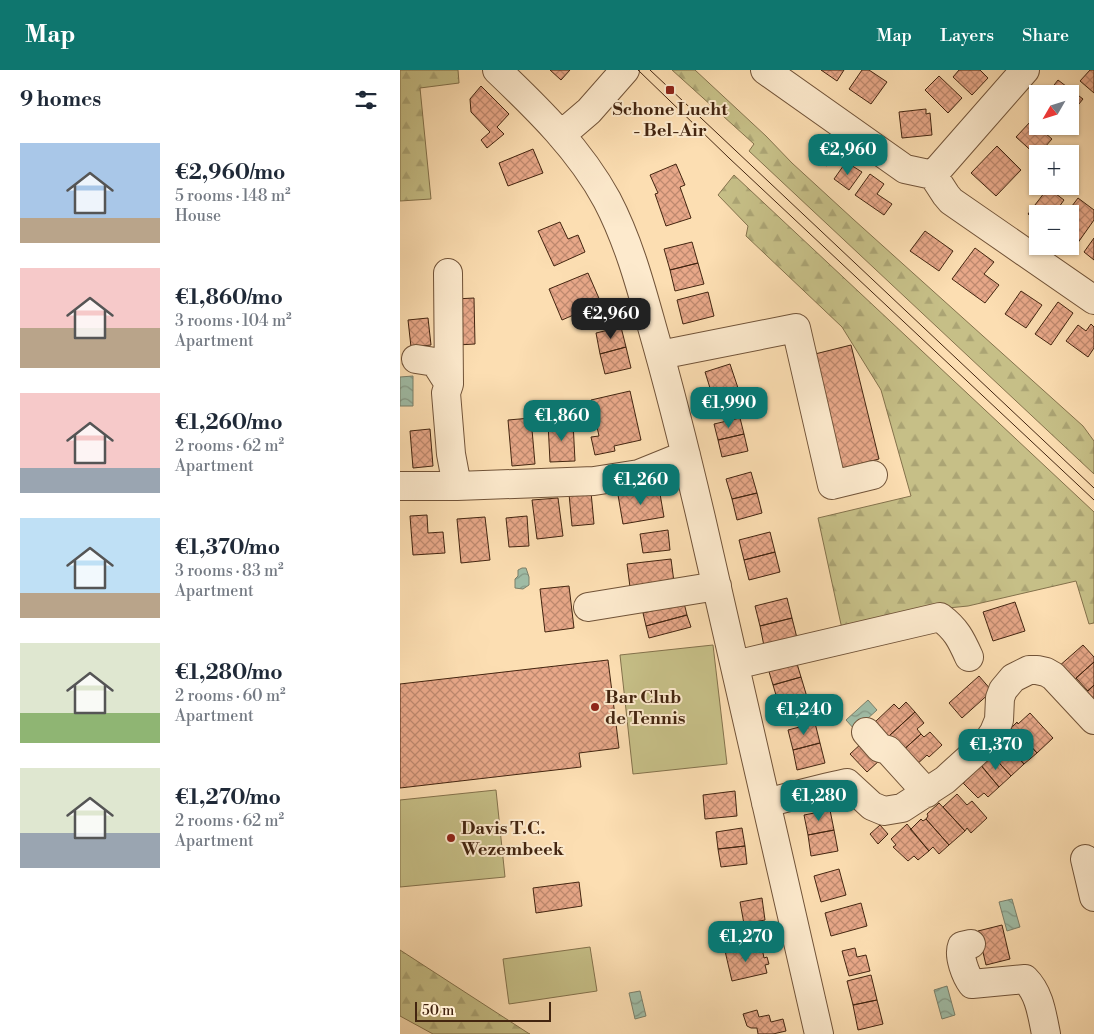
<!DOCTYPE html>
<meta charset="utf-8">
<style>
body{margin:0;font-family:"Libre Bodoni",serif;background:#f6f6f7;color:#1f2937;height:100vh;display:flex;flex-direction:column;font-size:19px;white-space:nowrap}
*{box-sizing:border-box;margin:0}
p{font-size:16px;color:#747a83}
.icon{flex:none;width:28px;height:28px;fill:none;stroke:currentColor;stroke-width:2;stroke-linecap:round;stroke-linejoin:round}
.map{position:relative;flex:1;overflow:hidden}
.sheet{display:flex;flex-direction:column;background:#fff;width:400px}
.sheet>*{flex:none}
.needle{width:32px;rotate:231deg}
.buttons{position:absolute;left:629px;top:15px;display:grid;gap:10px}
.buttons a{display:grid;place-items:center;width:50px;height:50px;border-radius:0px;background:#fff;box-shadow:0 1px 4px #0004;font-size:25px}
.scale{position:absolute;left:15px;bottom:12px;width:136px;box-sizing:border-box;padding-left:5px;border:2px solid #432510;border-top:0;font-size:14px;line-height:18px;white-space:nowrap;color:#432510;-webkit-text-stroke:4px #fdeacd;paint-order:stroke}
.price{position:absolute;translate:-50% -42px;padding:0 11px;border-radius:10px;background:#0f766e;color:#fff;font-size:16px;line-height:32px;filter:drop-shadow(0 1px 2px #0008)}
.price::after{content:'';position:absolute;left:50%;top:30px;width:15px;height:11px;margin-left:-8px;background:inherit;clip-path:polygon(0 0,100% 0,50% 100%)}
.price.on{background:#222;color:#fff}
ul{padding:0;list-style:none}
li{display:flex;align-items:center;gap:15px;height:125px;padding:0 20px}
li span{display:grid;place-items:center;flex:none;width:140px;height:100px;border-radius:0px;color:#555}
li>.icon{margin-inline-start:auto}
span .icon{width:60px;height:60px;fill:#fffc;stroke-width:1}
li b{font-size:21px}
h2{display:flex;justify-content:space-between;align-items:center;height:60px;padding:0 20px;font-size:21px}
header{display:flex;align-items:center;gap:30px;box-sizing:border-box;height:70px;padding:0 25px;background:#0f766e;color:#fff}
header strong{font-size:24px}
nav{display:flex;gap:28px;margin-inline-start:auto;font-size:18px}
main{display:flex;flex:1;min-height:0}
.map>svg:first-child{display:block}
.green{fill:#c6bf87;stroke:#84724c}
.forest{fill:url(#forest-firs);stroke:#84724c}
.water{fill:url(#water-waves);stroke:#7b806b}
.building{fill:url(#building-cross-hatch);stroke:#432510}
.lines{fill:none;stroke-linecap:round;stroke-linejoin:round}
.minor-casing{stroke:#715338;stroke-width:30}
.minor{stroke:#fdeacd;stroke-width:28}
.tram{stroke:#432510;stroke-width:1}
.poi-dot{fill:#8f2418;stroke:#fdeacd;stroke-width:2}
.labels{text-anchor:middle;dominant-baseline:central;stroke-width:4;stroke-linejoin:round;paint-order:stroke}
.poi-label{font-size:18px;font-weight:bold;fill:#432510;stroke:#fdeacd;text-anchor:start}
</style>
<header>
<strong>Map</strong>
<nav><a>Map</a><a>Layers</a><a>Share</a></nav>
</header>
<main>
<section class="sheet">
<h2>9 homes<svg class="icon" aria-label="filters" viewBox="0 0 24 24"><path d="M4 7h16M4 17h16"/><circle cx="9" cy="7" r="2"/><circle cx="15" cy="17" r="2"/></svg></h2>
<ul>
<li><span style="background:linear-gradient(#a9c7e8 75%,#b9a48a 0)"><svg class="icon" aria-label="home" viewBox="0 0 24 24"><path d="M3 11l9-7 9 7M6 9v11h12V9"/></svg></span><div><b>€2,960/mo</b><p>5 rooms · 148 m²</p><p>House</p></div></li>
<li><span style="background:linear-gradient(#f6c9c9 60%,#b9a48a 0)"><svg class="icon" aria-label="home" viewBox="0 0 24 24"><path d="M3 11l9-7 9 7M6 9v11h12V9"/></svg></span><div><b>€1,860/mo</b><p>3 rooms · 104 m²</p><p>Apartment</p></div></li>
<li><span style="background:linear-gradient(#f6c9c9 75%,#9aa5b1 0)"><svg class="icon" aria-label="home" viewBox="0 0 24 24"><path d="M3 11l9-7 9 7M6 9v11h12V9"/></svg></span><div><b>€1,260/mo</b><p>2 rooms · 62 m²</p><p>Apartment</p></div></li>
<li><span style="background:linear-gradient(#bfe0f5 75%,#b9a48a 0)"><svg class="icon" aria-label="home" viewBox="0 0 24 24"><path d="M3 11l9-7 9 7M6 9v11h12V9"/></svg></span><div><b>€1,370/mo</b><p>3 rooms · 83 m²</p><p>Apartment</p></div></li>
<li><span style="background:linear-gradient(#dfe7d0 70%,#8fb573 0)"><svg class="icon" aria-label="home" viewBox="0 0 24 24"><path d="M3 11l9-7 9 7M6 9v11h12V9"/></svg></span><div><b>€1,280/mo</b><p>2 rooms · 60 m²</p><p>Apartment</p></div></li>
<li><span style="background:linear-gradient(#dfe7d0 65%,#9aa5b1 0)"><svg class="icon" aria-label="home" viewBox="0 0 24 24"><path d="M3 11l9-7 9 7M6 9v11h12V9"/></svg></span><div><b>€1,270/mo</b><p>2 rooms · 62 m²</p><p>Apartment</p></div></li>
</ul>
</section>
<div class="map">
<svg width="694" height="964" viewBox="0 0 694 964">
<defs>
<pattern id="forest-firs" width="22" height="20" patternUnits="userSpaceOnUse" patternTransform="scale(1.25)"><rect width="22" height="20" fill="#c6bf87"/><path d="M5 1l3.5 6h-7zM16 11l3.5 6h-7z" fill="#aba474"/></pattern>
<pattern id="water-waves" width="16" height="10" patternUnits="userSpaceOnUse" patternTransform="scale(1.25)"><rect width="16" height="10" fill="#a0bda7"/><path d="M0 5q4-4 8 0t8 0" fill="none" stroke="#849987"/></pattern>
<pattern id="building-cross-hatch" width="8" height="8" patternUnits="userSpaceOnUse" patternTransform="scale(1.25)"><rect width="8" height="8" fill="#e8a889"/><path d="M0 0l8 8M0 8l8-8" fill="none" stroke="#be896f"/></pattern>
</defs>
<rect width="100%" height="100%" fill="#fcdeb2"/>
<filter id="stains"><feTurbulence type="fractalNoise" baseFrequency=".004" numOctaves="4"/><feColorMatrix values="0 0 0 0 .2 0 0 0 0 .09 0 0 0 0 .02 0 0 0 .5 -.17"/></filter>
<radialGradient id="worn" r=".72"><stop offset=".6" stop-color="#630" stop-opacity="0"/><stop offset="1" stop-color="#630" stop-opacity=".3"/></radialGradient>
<path class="green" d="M313,575L327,694L233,704L220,585Z
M96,720L105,807L0,817V730Z
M190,877L197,921L109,934L103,889Z"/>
<path class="forest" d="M0,0H58L59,13L20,18L31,129L0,131Z
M272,0H295L366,66L392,93L453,149L683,356L694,371V404L349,81L354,74Z
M334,105L694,442V553L689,554L676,511L568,536L518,541L442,559L418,448L511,426L481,320L442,257L346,166L348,156L318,125Z
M0,880L128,963L130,964H33L0,946Z"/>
<path class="water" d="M13,306V336H0V307Z
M122,498H126L129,507V515L123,519L115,518V509L118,506V500Z
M468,630L477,640L455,660L446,650Z
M612,829L620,857L607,861L599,832Z
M547,916L555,945L542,949L534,920Z
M240,921L246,946L235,949L229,923Z"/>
<path class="building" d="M150,0H170L161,10Z
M421,0H444L437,11Z
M462,0H469L487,12L471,34L449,19Z
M559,0H580L588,8L572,25L553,7Z
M690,0H694V23L680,11Z
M539,6L562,28L548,43L525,20Z
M658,10L683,29L670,45V24H647Z
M81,16L109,44L97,57L104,64L87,78L81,70L90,62L71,42L70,29Z
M526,39V44L530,43L532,65L502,68L499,42Z
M631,51L652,69L637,86L616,67Z
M422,70L438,81L427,96L411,85Z
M597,76L621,100L596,126L571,103Z
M133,79L143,103L108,116L99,93Z
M446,92L462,102L449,120L434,109Z
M276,94L285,115L280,117L291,148L266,156L255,124L258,123L250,105Z
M470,104L484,114L477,124L492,134L484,145L455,125Z
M648,118L664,130L654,144H638V152L628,144Z
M678,128L694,140V150L677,174L670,169V144H666Z
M160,152L168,169L178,165L185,182L154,196L138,161Z
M525,161L553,181L539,201L510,181Z
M694,168V190L684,182Z
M292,172L298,193L270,200L264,179Z
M575,178L594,192L584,204L599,215L585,233L552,209Z
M298,193L304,214L275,221L270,200Z
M188,203L201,233L162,250L149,219Z
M621,221L642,235L626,258L605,244Z
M308,222L314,246L283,254L277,230Z
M74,228L75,274L57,275L55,229Z
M658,232L673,243L651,275L635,264Z
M28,248L31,275L11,277L8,250Z
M691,254L694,257V278L688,287L666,271L678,255L686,261Z
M221,257L226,277L200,284L196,263Z
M451,275L479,389L439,399L411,285Z
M226,277L231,298L205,304L200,284Z
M330,294L341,327L315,334L305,302Z
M230,321L241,370L214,376L215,381L195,385L191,367L199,366L191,330Z
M131,348L135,394L112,396L108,350Z
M340,348L344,364L318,370L314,354Z
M173,352L175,391L150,392L148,353Z
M30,359L33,396L13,398L10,361Z
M344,364L348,381L322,387L318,370Z
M351,402L357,423L332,429L326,409Z
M259,418L264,447L223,454L218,425Z
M191,422L194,454L172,456L169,424Z
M357,423L362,443L337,450L332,429Z
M158,428L163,466L137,469L132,430Z
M27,445L28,463L43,462L45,483L13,485L10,446Z
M127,446L129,476L109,477L106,448Z
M85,447L90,490L61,493L57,449Z
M268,460L270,480L243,483L240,464Z
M370,462L375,482L344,490L339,470Z
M375,482L380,502L349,510L344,490Z
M271,489L274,512L230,517L227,494Z
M169,516L174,558L145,562L140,519Z
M387,528L392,548L360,556L355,536Z
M615,532L625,561L593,571L583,542Z
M284,533L287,545L246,556L243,543Z
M287,545L291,557L249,568L246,556Z
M392,548L397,568L364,576L360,556Z
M683,575L694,587V592L674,610L658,597Z
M395,587L401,607L373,615L367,595Z
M208,590L219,678L179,683L181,697L0,718V614Z
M694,592V615L688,621L676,608Z
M579,606L592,621L562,648L549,633Z
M401,607L407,627L379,635L373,615Z
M694,615V636L683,625Z
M506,632L515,642L489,666L487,664L485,665L474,653L494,634L499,639Z
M515,642L524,653L517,659L521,664L500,683L489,666Z
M630,643L653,668L637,683L618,662L615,664L611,658L617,652L618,654Z
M415,653L420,673L393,680L388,660Z
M530,662L542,675L529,687L527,685L514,697L500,683L521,664L524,667Z
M618,662L637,683L624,694L605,673Z
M463,672L480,690L467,702L450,684Z
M420,673L425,693L397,700L393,680Z
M605,673L624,694L611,706L592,685Z
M592,685L611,706L599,717L581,695Z
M577,691L599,717L588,727L584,723L578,728L563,713L565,712L560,706Z
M335,721L337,746L305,749L303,725Z
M557,724L567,735L572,731L587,748L571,763L567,758L565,761L543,737Z
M539,733L565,761L549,775L526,749L528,746L527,744Z
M430,740L434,760L408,765L404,745Z
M521,749L523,751L526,749L549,775L539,784L533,777L529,781L511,759Z
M507,754L511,759H510L529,781L518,790L514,786L508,791L493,777L496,775L491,769Z
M480,755L488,764L478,774L470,764Z
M342,758L345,776L318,779L316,762Z
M434,760L438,781L411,786L408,765Z
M345,776L347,794L321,797L318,779Z
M439,799L446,825L421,832L414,806Z
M179,812L182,836L136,843L133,818Z
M362,828L365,850L344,854L340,832Z
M461,833L467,856L431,866L425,843Z
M602,855L610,889L586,895L578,861Z
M341,878L342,883L362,878L364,888L367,887L369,894L365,895L367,903L332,911L325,881Z
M455,878L457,887L466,885L470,901L449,906L442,881Z
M471,905L477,930L453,935L447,911Z
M477,930L483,954L458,960L453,935Z
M357,940L359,947L369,945L371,952L383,949L386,961L373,964H358L357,958H351L347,956L343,944Z"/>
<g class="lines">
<defs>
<path id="minor" d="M97,0C138,39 180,80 207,130C228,170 240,214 252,257C270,320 286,384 301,448C341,620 379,792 419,964
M365,0L505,99L533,105L546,125L551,131L694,230
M161,65L189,41L225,0
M533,105L625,0
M48,203L49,314L46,323L51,384L57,416
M260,285L396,258L432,415L473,405
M16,289L35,292L49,314
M0,416H57L194,411L239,404L286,385
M188,537L317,516
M335,595L540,547C556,559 561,569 569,587
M466,662L480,678L488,680L527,723
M366,733C393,726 419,719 447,713L472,736L484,741L502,738L545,710L588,671L594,662L599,650L600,628L603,620L613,608L629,600H637L646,602L653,606L694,650
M685,789L694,827
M571,874L562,876C558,886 566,906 572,914L625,909C640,924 642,945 646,964"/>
</defs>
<use href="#minor" class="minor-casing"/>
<use href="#minor" class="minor"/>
<path class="tram" d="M238,0L329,88L694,430
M250,0L694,418"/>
</g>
<g class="poi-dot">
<rect x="265" y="15" width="10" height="10" rx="2.5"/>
<circle cx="195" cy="637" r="5"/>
<circle cx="51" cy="768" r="5"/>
</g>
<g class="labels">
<g class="poi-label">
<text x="270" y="39" text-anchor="middle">Schone Lucht<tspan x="270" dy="21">- Bel-Air</tspan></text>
<text x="205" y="627">Bar Club<tspan x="205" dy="21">de Tennis</tspan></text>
<text x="61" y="758">Davis T.C.<tspan x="61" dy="21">Wezembeek</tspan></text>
</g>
</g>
<rect width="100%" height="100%" filter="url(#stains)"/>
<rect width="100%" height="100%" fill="url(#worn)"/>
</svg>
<div class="buttons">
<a><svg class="needle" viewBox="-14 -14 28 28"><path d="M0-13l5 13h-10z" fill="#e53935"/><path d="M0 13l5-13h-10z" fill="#747a83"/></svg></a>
<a>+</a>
<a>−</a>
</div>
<div class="scale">50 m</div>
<b class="price" style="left:448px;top:106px">€2,960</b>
<b class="price on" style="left:211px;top:270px">€2,960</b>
<b class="price" style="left:329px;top:359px">€1,990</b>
<b class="price" style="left:162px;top:372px">€1,860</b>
<b class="price" style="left:241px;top:436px">€1,260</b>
<b class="price" style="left:404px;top:666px">€1,240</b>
<b class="price" style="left:596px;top:701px">€1,370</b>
<b class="price" style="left:419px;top:752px">€1,280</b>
<b class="price" style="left:346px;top:893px">€1,270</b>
</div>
</main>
